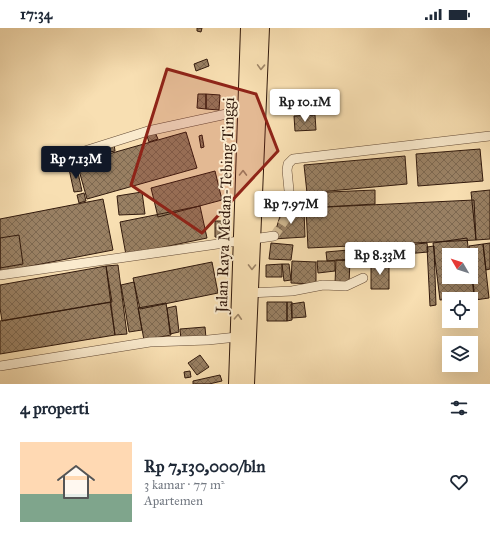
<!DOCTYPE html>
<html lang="id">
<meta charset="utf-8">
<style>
body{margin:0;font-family:"IM FELL Great Primer",serif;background:#f2f2f3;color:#1f2937;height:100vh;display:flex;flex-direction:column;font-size:15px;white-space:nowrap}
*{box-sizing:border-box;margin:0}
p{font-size:13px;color:#747a83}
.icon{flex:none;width:22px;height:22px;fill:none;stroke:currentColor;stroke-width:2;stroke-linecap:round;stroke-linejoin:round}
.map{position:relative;height:356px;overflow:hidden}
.panel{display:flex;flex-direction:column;background:#fff;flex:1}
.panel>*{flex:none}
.needle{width:26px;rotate:309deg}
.tools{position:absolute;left:442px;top:220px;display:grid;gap:8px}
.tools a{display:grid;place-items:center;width:36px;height:36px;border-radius:0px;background:#fff;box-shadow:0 4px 16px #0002;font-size:20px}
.price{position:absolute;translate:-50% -34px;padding:0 9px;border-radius:4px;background:#fff;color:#222;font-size:13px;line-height:26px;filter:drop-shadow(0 1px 2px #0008)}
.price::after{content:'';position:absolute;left:50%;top:24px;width:12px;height:9px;margin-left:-6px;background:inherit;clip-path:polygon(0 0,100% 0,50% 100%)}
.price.selected{background:#111827;color:#fff}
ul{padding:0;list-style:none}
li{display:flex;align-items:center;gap:12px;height:100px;padding:0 20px}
li span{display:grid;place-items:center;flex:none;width:112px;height:80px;border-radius:0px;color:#555}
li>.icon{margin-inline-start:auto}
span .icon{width:48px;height:48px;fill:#fffc;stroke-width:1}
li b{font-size:17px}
h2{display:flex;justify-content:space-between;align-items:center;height:48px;padding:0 20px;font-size:17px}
.status{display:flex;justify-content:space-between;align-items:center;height:28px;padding:0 20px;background:#fff;direction:ltr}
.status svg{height:11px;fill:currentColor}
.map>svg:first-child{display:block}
.building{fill:url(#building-cross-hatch);stroke:#321a0d}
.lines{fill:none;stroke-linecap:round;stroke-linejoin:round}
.minor-tunnel{stroke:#d0b891;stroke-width:9;stroke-dasharray:9 4.5;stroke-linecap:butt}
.minor-casing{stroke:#644b36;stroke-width:10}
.highway-casing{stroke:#321a0d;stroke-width:16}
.minor{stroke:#faeacd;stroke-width:9}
.highway{stroke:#f8dfb2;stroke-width:14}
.oneway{stroke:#9f8668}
.marked{fill:#8f2418;fill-opacity:0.2;stroke:#8f2418;stroke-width:3;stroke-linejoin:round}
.labels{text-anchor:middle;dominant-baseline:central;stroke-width:4;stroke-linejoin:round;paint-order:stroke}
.street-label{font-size:16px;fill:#321a0d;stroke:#faeacd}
</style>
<div class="status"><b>17:34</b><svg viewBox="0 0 49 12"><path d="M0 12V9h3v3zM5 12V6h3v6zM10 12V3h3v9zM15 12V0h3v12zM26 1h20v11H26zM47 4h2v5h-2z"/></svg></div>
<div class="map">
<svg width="490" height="356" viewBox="0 0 490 356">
<defs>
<pattern id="building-cross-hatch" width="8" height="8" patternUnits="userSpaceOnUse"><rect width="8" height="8" fill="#998063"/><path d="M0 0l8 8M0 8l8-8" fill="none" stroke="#7d6850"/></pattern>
</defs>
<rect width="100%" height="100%" fill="#f8dfb2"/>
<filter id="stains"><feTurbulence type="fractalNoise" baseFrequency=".005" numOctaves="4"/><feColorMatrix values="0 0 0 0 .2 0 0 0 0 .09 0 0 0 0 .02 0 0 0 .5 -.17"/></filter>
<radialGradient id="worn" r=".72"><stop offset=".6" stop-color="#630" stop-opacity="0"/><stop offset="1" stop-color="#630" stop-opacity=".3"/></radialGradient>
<path class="building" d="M197,0H202L201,4L197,3Z
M207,31L209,38L196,43L194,36Z
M198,66H206V81L197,80Z
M206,66L220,67L219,82L206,81Z
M315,87L316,102L295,103L294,88Z
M154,102L158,111L149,114L146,105Z
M186,104L197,140L87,171L77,135Z
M202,107L204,119L201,120L199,108Z
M114,116L115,123L104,125L103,118Z
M480,121L483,153L418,158L416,126Z
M405,128L407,156L307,165L304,137Z
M77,140L82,163L74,164L69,141Z
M215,143L222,172L158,189L151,160Z
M375,162V176L306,180V165Z
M490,162V211L476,212L471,164Z
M142,164L145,186L119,187L117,168Z
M84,165L86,173L79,175L77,167Z
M103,171L113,222L0,244V191Z
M474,172L476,212L308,220L306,180Z
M200,178L207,210L126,227L120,194Z
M304,182L305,209L273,211L281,185Z
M215,193H229L228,210L215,209Z
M19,207L23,236L0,240V210Z
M467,210L469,227H449V249H471V241L474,268L440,272L433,215Z
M271,215L293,217L291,232L269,231Z
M427,215L428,224L327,233L326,224Z
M490,215V241L486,242L483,216Z
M483,216L489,270L475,272L469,218Z
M434,218L436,277L430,278L427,219Z
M336,232L350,233L349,255H335Z
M292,233L316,234V256L291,255Z
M317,233H335V243L318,245Z
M212,234L218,265L140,281L133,250Z
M282,236H289L291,252L284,253Z
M282,236V249H266V237Z
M371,236H389V261H371Z
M118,237L127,306L115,307L106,238Z
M106,238L112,274L2,293L0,280V257Z
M134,254L142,302L129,304L121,257Z
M110,274L115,307L0,326V293Z
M267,274H287V293H267Z
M287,274H292V292L287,293Z
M304,274L306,289L292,290L291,276Z
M166,275L171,307L144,312L138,280Z
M176,278L179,304L170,306L167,280Z
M205,299L206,310L181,312L180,301Z
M200,327L209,339L197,347L188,335Z
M190,343L191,349L185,350L184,344Z
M220,347L222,353L209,356H193V353Z"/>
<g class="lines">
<path class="minor-tunnel" d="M274,208L291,183"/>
<defs>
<path id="minor" d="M72,127L148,103L245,82
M291,183L287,142L288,136L293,131L490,108
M0,247L274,208
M251,265L292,263L323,257L346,258L363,250
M0,338L150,314L208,312L237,309"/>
<path id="highway" d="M236,356L248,0
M247,356L262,0"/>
</defs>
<use href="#minor" class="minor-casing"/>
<use href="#highway" class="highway-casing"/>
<use href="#minor" class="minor"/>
<use href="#highway" class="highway"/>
</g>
<defs><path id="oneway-chevron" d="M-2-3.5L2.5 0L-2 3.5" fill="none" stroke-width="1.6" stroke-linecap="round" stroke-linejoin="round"/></defs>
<g class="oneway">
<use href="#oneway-chevron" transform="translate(261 39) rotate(92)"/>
<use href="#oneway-chevron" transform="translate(243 145) rotate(-89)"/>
<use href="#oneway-chevron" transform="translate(252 239) rotate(91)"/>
<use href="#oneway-chevron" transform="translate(238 289) rotate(-87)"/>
</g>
<path class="marked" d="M167,41L256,66L278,123L202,205L131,157Z"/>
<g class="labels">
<g class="street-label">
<text transform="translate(225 177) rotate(-88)">Jalan Raya Medan-Tebing Tinggi</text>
</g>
</g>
<rect width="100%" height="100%" filter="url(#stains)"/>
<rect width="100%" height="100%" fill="url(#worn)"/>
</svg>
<div class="tools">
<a><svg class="needle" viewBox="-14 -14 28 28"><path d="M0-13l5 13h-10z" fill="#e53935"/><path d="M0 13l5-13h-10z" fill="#747a83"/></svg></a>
<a><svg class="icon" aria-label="locate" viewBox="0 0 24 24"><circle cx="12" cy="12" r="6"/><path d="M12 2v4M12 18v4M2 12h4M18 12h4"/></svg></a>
<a><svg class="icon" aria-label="layers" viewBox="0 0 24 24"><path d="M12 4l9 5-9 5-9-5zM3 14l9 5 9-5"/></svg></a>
</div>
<b class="price" style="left:305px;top:95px">Rp 10.1M</b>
<b class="price selected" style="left:76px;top:152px">Rp 7.13M</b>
<b class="price" style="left:291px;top:197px">Rp 7.97M</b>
<b class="price" style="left:380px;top:248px">Rp 8.33M</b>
</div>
<section class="panel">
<h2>4 properti<svg class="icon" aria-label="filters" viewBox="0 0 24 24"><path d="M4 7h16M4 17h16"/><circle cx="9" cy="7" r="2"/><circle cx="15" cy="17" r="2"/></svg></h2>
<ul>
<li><span style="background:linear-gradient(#ffd9b3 65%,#7fa58c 0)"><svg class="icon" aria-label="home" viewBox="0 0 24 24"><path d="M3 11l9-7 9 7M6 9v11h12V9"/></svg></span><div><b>Rp 7,130,000/bln</b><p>3 kamar · 77 m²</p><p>Apartemen</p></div><svg class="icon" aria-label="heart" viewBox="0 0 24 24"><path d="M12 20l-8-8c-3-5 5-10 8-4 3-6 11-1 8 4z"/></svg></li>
</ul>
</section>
